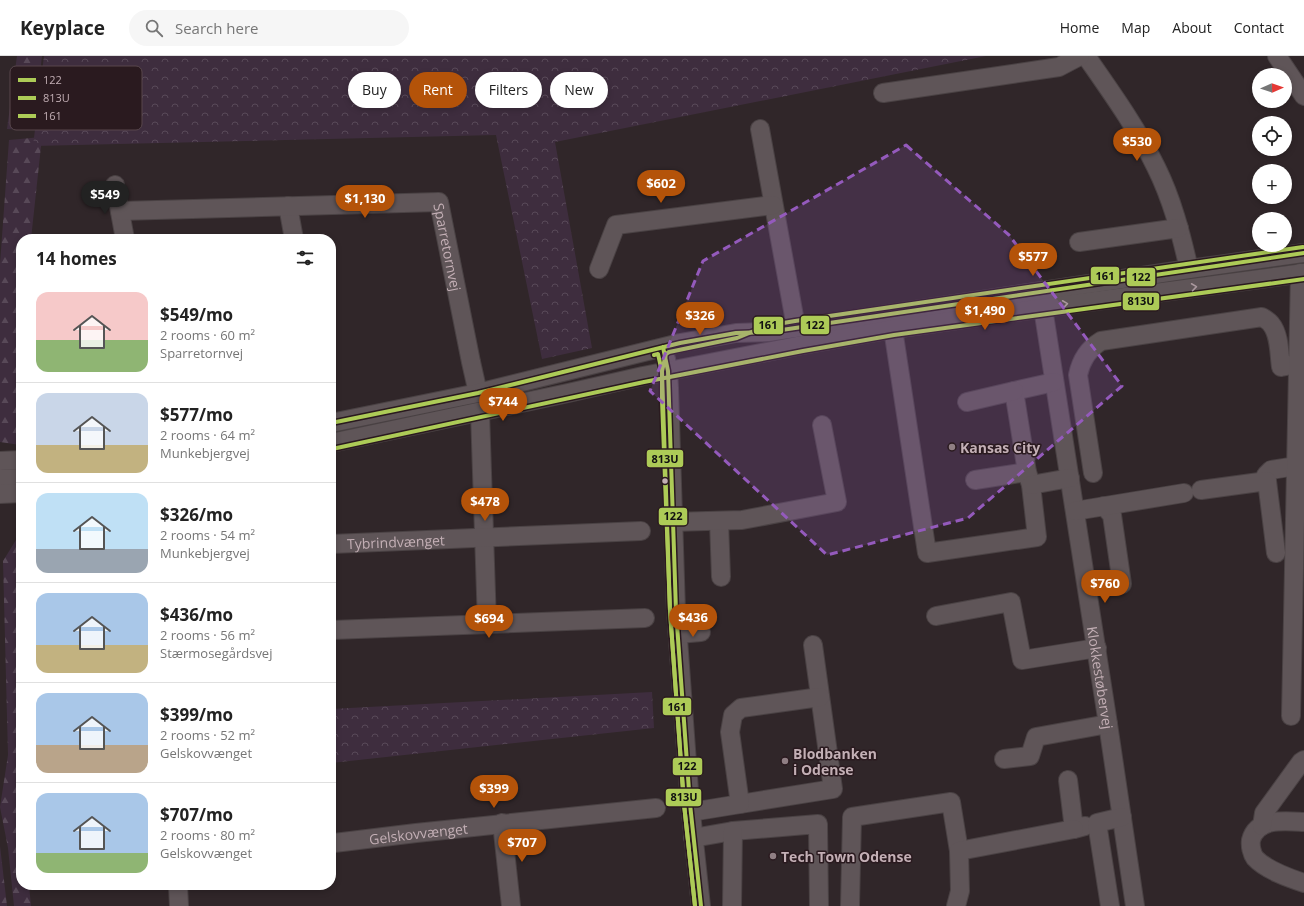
<!DOCTYPE html>
<meta charset="utf-8">
<style>
body{margin:0;font-family:"Open Sans",sans-serif;background:#f6f6f6;color:#222;height:100vh;display:flex;flex-direction:column;font-size:15px;white-space:nowrap}
*{box-sizing:border-box;margin:0}
p{font-size:13px;color:#767676}
.icon{flex:none;width:22px;height:22px;fill:none;stroke:currentColor;stroke-width:2;stroke-linecap:round;stroke-linejoin:round}
.map{position:relative;flex:1;overflow:hidden}
.details{position:absolute;left:16px;top:178px;width:320px;height:656px;display:flex;flex-direction:column;background:#fff;border-radius:16px;box-shadow:0 2px 6px #0003}
.details>*{flex:none}
.guide{position:absolute;left:348px;top:16px;width:380px;height:36px;display:flex;gap:8px}
.needle{width:26px;rotate:88deg}
.tools{position:absolute;left:1252px;top:12px;display:grid;gap:8px}
.tools a{display:grid;place-items:center;width:40px;height:40px;border-radius:50%;background:#fff;box-shadow:0 2px 6px #0003;font-size:20px}
.price{position:absolute;translate:-50% -34px;padding:0 9px;border-radius:14px;background:#b45309;color:#fff;font-size:13px;line-height:26px;filter:drop-shadow(0 1px 2px #0008)}
.price::after{content:'';position:absolute;left:50%;top:24px;width:12px;height:9px;margin-left:-6px;background:inherit;clip-path:polygon(0 0,100% 0,50% 100%)}
.price.active{background:#222;color:#fff}
ul{padding:0;list-style:none}
li{display:flex;align-items:center;gap:12px;height:100px;padding:0 20px}
li+li{border-top:1px solid #e0e0e0}
li span{display:grid;place-items:center;flex:none;width:112px;height:80px;border-radius:12px;color:#555}
li>.icon{margin-inline-start:auto}
span .icon{width:48px;height:48px;fill:#fffc;stroke-width:1}
li b{font-size:17px}
h2{display:flex;justify-content:space-between;align-items:center;height:48px;padding:0 20px;font-size:17px}
.chip{padding:0 14px;border-radius:18px;background:#fff;box-shadow:0 2px 6px #0003;font-size:14px;line-height:36px}
.chip.active{background:#b45309;color:#fff}
header{display:flex;align-items:center;gap:24px;box-sizing:border-box;height:56px;padding:0 20px;background:#fff;border-bottom:1px solid #e0e0e0}
header strong{font-size:19px}
nav{display:flex;gap:22px;margin-inline-start:auto;font-size:14px}
.search{width:280px;height:36px;background:#f6f6f6;display:flex;align-items:center;gap:10px;box-sizing:border-box;padding:0 14px;border-radius:22px;color:#767676;font-size:15px}
.map>svg:first-child{display:block}
.forest{fill:url(#forest-firs)}
.park{fill:url(#park-crowns)}
.lines{fill:none;stroke-linecap:round;stroke-linejoin:round}
.minor-casing{stroke:#4a4244;stroke-width:20}
.minor{stroke:#5f5558;stroke-width:18}
.bus-1-casing{stroke:#2a1a1f;stroke-width:7}
.bus-2-casing{stroke:#2a1a1f;stroke-width:7}
.bus-3-casing{stroke:#2a1a1f;stroke-width:7}
.bus-1{stroke:#adcb57;stroke-width:4}
.bus-2{stroke:#adcb57;stroke-width:4}
.bus-3{stroke:#adcb57;stroke-width:4}
.oneway{stroke:#aa989e}
.marked{fill:#945abc;fill-opacity:0.2;stroke:#945abc;stroke-width:3;stroke-dasharray:8 5;stroke-linejoin:round}
.poi-dot{fill:#907f84;stroke:#2a1a1f;stroke-width:1.5}
.bus-dot{fill:#c3afb5;stroke:#2a1a1f;stroke-width:1.5}
.labels{text-anchor:middle;dominant-baseline:central;stroke-width:3;stroke-linejoin:round;paint-order:stroke}
.street-label{font-size:14px;fill:#c3afb5;stroke:#2a1a1f}
.poi-label{font-size:14px;font-weight:bold;fill:#c3afb5;stroke:#2a1a1f;text-anchor:start}
.key{fill:#2a1a1f;stroke:#58474c;stroke-width:1}
.key-label{font-size:11px;fill:#c3afb5}
.line-badge{stroke:#2a1a1f;stroke-width:1.5}
.pale-badge-label{font-size:11px;text-anchor:middle;font-weight:bold;fill:#111}
</style>
<header>
<strong>Keyplace</strong>
<div class="search"><svg class="icon" aria-label="search" viewBox="0 0 24 24"><circle cx="10" cy="10" r="6"/><path d="M15 15l6 6"/></svg>Search here</div>
<nav><a>Home</a><a>Map</a><a>About</a><a>Contact</a></nav>
</header>
<div class="map">
<svg width="1304" height="850" viewBox="0 0 1304 850">
<defs>
<pattern id="forest-firs" width="22" height="20" patternUnits="userSpaceOnUse"><rect width="22" height="20" fill="#3e2d3e"/><path d="M5 1l3.5 6h-7zM16 11l3.5 6h-7z" fill="#584958"/></pattern>
<pattern id="park-crowns" width="20" height="18" patternUnits="userSpaceOnUse"><rect width="20" height="18" fill="#3e2d3e"/><path d="M2 6a3 3 0 1 1 6 0M12 15a3 3 0 1 1 6 0" fill="none" stroke="#584958"/></pattern>
</defs>
<rect width="100%" height="100%" fill="#302629"/>
<path class="forest" d="M17,0H42L33,74L7,73Z
M42,81L31,183H21V310L18,345L20,389L0,386V208L9,84Z
M16,484L21,730V829H29L31,850H14L8,792L0,751L8,699L3,505Z
M0,790L7,850H0Z"/>
<path class="park" d="M44,0H986L555,86L592,292L542,303L496,79L33,90Z
M652,636L654,672L331,707V653Z"/>
<g class="lines">
<defs>
<g id="minor">
<path d="M1086,0C1111,36 1137,72 1156,111C1172,143 1181,178 1189,213"/>
<path d="M1277,0L1304,40"/>
<path d="M883,37L1059,11L1080,0"/>
<path d="M760,73L796,271"/>
<path d="M115,129L125,183"/>
<path d="M288,150L294,183"/>
<path id="s1" d="M120,155L439,146L471,306L478,337"/>
<path d="M1079,186L1179,172"/>
<path d="M599,213L616,169L773,149"/>
<path id="s2" d="M1043,252L1108,668L1135,850"/>
<path d="M893,273L927,497L1037,481L1031,429L1027,416L1014,335L1054,326"/>
<path d="M666,303L668,315L669,332L676,555L690,748L701,850"/>
<path d="M967,346L1014,335"/>
<path d="M480,356L487,568"/>
<path d="M331,367L478,337L680,287L736,277L768,276L1189,213L1304,197"/>
<path d="M331,387L568,337L643,320L802,289L893,273L1043,252L1304,217"/>
<path d="M0,405L21,404"/>
<path d="M1093,417L1078,319C1081,304 1088,293 1101,285L1262,261C1265,263 1269,265 1271,268C1280,279 1279,298 1281,311L1298,308"/>
<path d="M0,423L21,422"/>
<path d="M975,424L1027,416"/>
<path d="M1267,425L1266,419L1271,414L1296,410"/>
<path d="M1031,429L1070,422"/>
<path d="M1201,434L1267,425L1276,497"/>
<path d="M0,438L21,437"/>
<path d="M1104,450L1112,459L1122,528"/>
<path d="M1075,455L1184,437"/>
<path d="M719,465L721,521"/>
<path d="M672,466L742,464L837,446L822,369"/>
<path id="s3" d="M331,488L641,475"/>
<path d="M936,560L1011,546L1022,604L1097,592"/>
<path d="M332,574L645,562"/>
<path d="M678,578L701,576"/>
<path d="M1291,660L1300,217"/>
<path d="M1004,703L1030,700L1036,681L1108,668"/>
<path d="M1068,724L1074,773L1085,770"/>
<path d="M740,748L833,733L813,589"/>
<path d="M691,756L740,748L730,676L733,659L741,652L820,641"/>
<path d="M1304,766C1286,765 1257,761 1251,784C1250,790 1252,798 1255,802C1266,814 1289,822 1304,827"/>
<path d="M502,767L511,850"/>
<path d="M1262,770L1264,757L1301,706L1304,704"/>
<path d="M693,782L733,775L818,768L819,850"/>
<path id="s4" d="M334,787L416,777L656,752"/>
<path d="M178,829L179,850"/>
<path d="M732,850L733,775"/>
<path d="M850,850L852,761L951,746L959,795"/>
<path d="M956,850L960,835L959,795L1074,773"/>
<path d="M1110,850L1097,767L1122,761"/>
</g>
</defs>
<use href="#minor" class="minor-casing"/>
<use href="#minor" class="minor"/>
<defs>
<path id="bus-1" d="M663,291L668,315L676,555L690,748L701,850
M331,367L478,337L680,287L736,277L768,276L1304,197"/>
<path id="bus-2" d="M654,299L658,298L662,316L670,555L684,748L695,850
M332,393L644,326L803,295L894,279L1304,223"/>
<path id="bus-3" d="M695,850L684,748L670,555L662,344V315L666,298L669,296L737,282L766,270L795,265L1303,191"/>
</defs>
<use href="#bus-1" class="bus-1-casing"/>
<use href="#bus-2" class="bus-2-casing"/>
<use href="#bus-3" class="bus-3-casing"/>
<use href="#bus-1" class="bus-1"/>
<use href="#bus-2" class="bus-2"/>
<use href="#bus-3" class="bus-3"/>
</g>
<defs><path id="oneway-chevron" d="M-2-3.5L2.5 0L-2 3.5" fill="none" stroke-width="1.6" stroke-linecap="round" stroke-linejoin="round"/></defs>
<g class="oneway">
<use href="#oneway-chevron" transform="translate(1194 231) rotate(-8)"/>
<use href="#oneway-chevron" transform="translate(1065 248) rotate(-8)"/>
</g>
<path class="marked" d="M906,89L1009,179L1122,330L968,462L827,499L650,335L703,205Z"/>
<g class="poi-dot">
<circle cx="952" cy="391" r="4"/>
<circle cx="785" cy="705" r="4"/>
<circle cx="773" cy="800" r="4"/>
</g>
<circle class="bus-dot" cx="665" cy="425" r="3.5"/>
<g class="labels">
<g class="street-label">
<text stroke="none"><textPath href="#s1" startOffset="365">Sparretornvej</textPath></text>
<text stroke="none"><textPath href="#s3" startOffset="65">Tybrindvænget</textPath></text>
<text stroke="none"><textPath href="#s2" startOffset="374">Klokkestøbervej</textPath></text>
<text stroke="none"><textPath href="#s4" startOffset="85">Gelskovvænget</textPath></text>
</g>
<g class="poi-label">
<text x="960" y="391">Kansas City</text>
<text x="793" y="697">Blodbanken<tspan x="793" dy="16">i Odense</tspan></text>
<text x="781" y="800">Tech Town Odense</text>
</g>
</g>
<rect x="10" y="10" width="132" height="64" rx="6" class="key"/>
<rect x="18" y="22" width="18" height="4" fill="#adcb57"/>
<rect x="18" y="40" width="18" height="4" fill="#adcb57"/>
<rect x="18" y="58" width="18" height="4" fill="#adcb57"/>
<g class="key-label">
<text x="43" y="28">122</text>
<text x="43" y="46">813U</text>
<text x="43" y="64">161</text>
</g>
<g class="line-badge">
<rect x="1090" y="210" width="30" height="19" rx="4" fill="#adcb57"/>
<rect x="1126" y="211" width="30" height="20" rx="4" fill="#adcb57"/>
<rect x="1122" y="236" width="38" height="19" rx="4" fill="#adcb57"/>
<rect x="800" y="259" width="30" height="20" rx="4" fill="#adcb57"/>
<rect x="753" y="260" width="31" height="19" rx="4" fill="#adcb57"/>
<rect x="646" y="393" width="38" height="19" rx="4" fill="#adcb57"/>
<rect x="658" y="451" width="30" height="19" rx="4" fill="#adcb57"/>
<rect x="662" y="641" width="30" height="19" rx="4" fill="#adcb57"/>
<rect x="672" y="701" width="31" height="19" rx="4" fill="#adcb57"/>
<rect x="665" y="732" width="37" height="19" rx="4" fill="#adcb57"/>
</g>
<g class="pale-badge-label">
<text x="1105" y="224">161</text>
<text x="1141" y="225">122</text>
<text x="1141" y="249">813U</text>
<text x="815" y="273">122</text>
<text x="768" y="273">161</text>
<text x="665" y="407">813U</text>
<text x="673" y="464">122</text>
<text x="677" y="655">161</text>
<text x="687" y="714">122</text>
<text x="684" y="745">813U</text>
</g>
</svg>
<div class="tools">
<a><svg class="needle" viewBox="-14 -14 28 28"><path d="M0-13l5 13h-10z" fill="#e53935"/><path d="M0 13l5-13h-10z" fill="#767676"/></svg></a>
<a><svg class="icon" aria-label="locate" viewBox="0 0 24 24"><circle cx="12" cy="12" r="6"/><path d="M12 2v4M12 18v4M2 12h4M18 12h4"/></svg></a>
<a>+</a>
<a>−</a>
</div>
<b class="price" style="left:1137px;top:106px">$530</b>
<b class="price" style="left:661px;top:148px">$602</b>
<b class="price active" style="left:105px;top:159px">$549</b>
<b class="price" style="left:365px;top:163px">$1,130</b>
<b class="price" style="left:1033px;top:221px">$577</b>
<b class="price" style="left:985px;top:275px">$1,490</b>
<b class="price" style="left:700px;top:280px">$326</b>
<b class="price" style="left:503px;top:366px">$744</b>
<b class="price" style="left:485px;top:466px">$478</b>
<b class="price" style="left:1105px;top:548px">$760</b>
<b class="price" style="left:693px;top:582px">$436</b>
<b class="price" style="left:489px;top:583px">$694</b>
<b class="price" style="left:494px;top:753px">$399</b>
<b class="price" style="left:522px;top:807px">$707</b>
<div class="guide">
<a class="chip">Buy</a>
<a class="chip active">Rent</a>
<a class="chip">Filters</a>
<a class="chip">New</a>
</div>
<section class="details">
<h2>14 homes<svg class="icon" aria-label="filters" viewBox="0 0 24 24"><path d="M4 7h16M4 17h16"/><circle cx="9" cy="7" r="2"/><circle cx="15" cy="17" r="2"/></svg></h2>
<ul>
<li><span style="background:linear-gradient(#f6c9c9 60%,#8fb573 0)"><svg class="icon" aria-label="home" viewBox="0 0 24 24"><path d="M3 11l9-7 9 7M6 9v11h12V9"/></svg></span><div><b>$549/mo</b><p>2 rooms · 60 m²</p><p>Sparretornvej</p></div></li>
<li><span style="background:linear-gradient(#c9d6e8 65%,#c2b280 0)"><svg class="icon" aria-label="home" viewBox="0 0 24 24"><path d="M3 11l9-7 9 7M6 9v11h12V9"/></svg></span><div><b>$577/mo</b><p>2 rooms · 64 m²</p><p>Munkebjergvej</p></div></li>
<li><span style="background:linear-gradient(#bfe0f5 70%,#9aa5b1 0)"><svg class="icon" aria-label="home" viewBox="0 0 24 24"><path d="M3 11l9-7 9 7M6 9v11h12V9"/></svg></span><div><b>$326/mo</b><p>2 rooms · 54 m²</p><p>Munkebjergvej</p></div></li>
<li><span style="background:linear-gradient(#a9c7e8 65%,#c2b280 0)"><svg class="icon" aria-label="home" viewBox="0 0 24 24"><path d="M3 11l9-7 9 7M6 9v11h12V9"/></svg></span><div><b>$436/mo</b><p>2 rooms · 56 m²</p><p>Stærmosegårdsvej</p></div></li>
<li><span style="background:linear-gradient(#a9c7e8 65%,#b9a48a 0)"><svg class="icon" aria-label="home" viewBox="0 0 24 24"><path d="M3 11l9-7 9 7M6 9v11h12V9"/></svg></span><div><b>$399/mo</b><p>2 rooms · 52 m²</p><p>Gelskovvænget</p></div></li>
<li><span style="background:linear-gradient(#a9c7e8 75%,#8fb573 0)"><svg class="icon" aria-label="home" viewBox="0 0 24 24"><path d="M3 11l9-7 9 7M6 9v11h12V9"/></svg></span><div><b>$707/mo</b><p>2 rooms · 80 m²</p><p>Gelskovvænget</p></div></li>
</ul>
</section>
</div>
